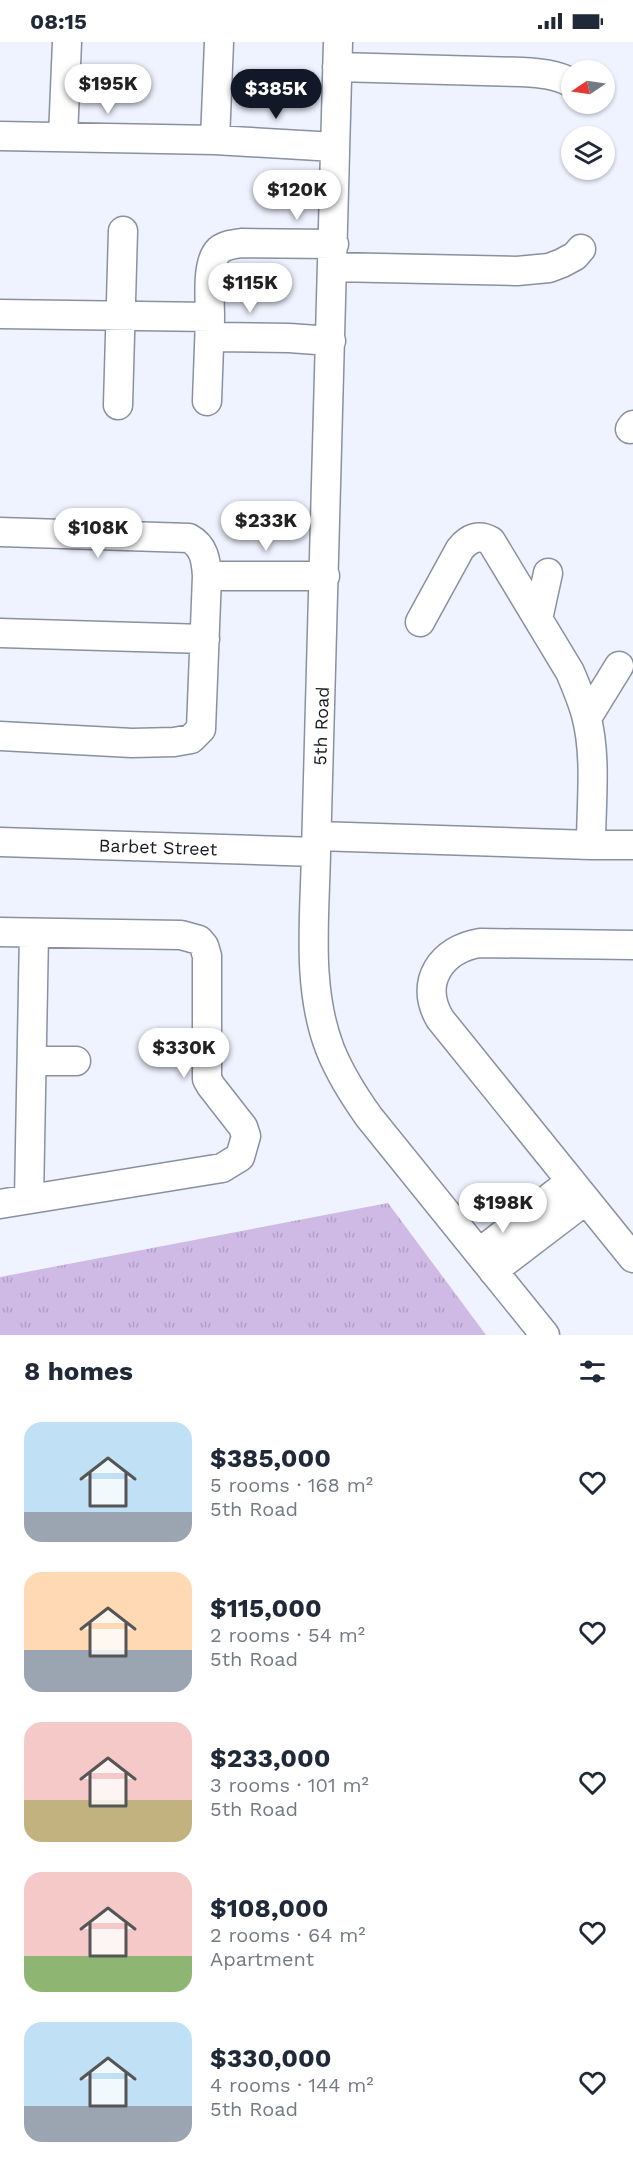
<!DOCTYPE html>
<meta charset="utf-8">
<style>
body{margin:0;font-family:"Work Sans",sans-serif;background:#f2f2f3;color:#1f2937;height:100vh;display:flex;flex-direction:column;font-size:22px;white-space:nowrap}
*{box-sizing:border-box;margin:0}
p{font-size:20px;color:#747a83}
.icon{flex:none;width:33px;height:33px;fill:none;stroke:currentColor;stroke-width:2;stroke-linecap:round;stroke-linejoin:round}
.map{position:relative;height:1293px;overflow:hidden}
.drawer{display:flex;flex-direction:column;background:#fff;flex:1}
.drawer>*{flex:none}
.needle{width:39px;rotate:257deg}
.controls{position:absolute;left:561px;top:18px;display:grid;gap:12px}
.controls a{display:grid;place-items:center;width:54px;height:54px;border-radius:50%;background:#fff;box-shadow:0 2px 4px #0004;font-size:30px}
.price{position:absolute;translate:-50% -51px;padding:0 14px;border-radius:21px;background:#fff;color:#222;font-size:20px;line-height:39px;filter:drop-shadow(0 2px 3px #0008)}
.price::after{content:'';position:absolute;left:50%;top:36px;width:18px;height:14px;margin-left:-9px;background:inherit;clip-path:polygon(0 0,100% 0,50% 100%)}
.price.selected{background:#111827;color:#fff}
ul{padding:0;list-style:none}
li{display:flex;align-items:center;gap:18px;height:150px;padding:0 24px}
li span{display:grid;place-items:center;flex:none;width:168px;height:120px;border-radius:18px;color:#555}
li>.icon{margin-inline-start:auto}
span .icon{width:72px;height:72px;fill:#fffc;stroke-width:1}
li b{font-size:26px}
h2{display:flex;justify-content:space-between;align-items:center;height:72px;padding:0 24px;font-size:26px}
.status{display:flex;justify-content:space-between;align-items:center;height:42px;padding:0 30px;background:#fff;direction:ltr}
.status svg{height:16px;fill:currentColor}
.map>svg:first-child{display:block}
.grass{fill:url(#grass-tufts)}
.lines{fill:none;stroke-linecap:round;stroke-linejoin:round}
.minor-casing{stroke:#8a90a0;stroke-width:31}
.minor{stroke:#fff;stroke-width:28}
.labels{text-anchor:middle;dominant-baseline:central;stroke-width:4.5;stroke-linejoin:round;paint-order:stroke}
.street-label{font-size:18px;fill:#171a20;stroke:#fff}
</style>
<div class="status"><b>08:15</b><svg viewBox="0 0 49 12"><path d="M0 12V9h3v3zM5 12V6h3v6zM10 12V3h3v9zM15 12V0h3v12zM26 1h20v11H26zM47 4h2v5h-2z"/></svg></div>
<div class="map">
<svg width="633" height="1293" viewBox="0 0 633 1293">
<defs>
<pattern id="grass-tufts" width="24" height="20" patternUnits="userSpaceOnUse" patternTransform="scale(1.5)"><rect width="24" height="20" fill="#cfbae6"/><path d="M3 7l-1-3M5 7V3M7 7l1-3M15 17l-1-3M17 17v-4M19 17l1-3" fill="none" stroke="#b19fc5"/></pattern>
</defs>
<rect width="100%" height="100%" fill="#eff3ff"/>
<path class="grass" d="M388,1161L486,1293H0V1235Z"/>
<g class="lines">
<defs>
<path id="minor" d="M338,0L316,810C315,874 306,945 330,1007C340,1032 354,1054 369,1075L545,1293
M337,25L522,30C539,31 556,32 572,41
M0,94L215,98L335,105
M63,95L67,0
M215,98L219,0
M333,225L517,229L549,226L562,221L575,214L581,207
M0,272L210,275C210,258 206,220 219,208C225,203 234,202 242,201L334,202
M210,295L289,296L331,299
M207,359L210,277
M118,363L123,189
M630,387L633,383
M0,490L189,496C204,504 206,518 207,534L201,687L191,697L174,700L132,701L0,694
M207,534H325
M538,577L548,531
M420,580L460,507C469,496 479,492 491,499L570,630C576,644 582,658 586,673C597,714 591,761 591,803
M0,591L205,597
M587,676L619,624
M317,794L591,803H633
M0,800L316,810
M0,890L181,893L199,898L204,904L207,914V1037L211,1044L243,1085L246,1094L240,1115L222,1126L0,1162
M633,903L480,901C442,907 418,940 440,977L633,1216
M32,1019H76
M29,1157L34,891
M479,1211L571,1139
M493,1229L586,1158"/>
</defs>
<use href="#minor" class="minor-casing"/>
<use href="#minor" class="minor"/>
</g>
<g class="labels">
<g class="street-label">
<text transform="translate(321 684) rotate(-88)">5th Road</text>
<text transform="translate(158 805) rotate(2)">Barbet Street</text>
</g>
</g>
</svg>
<div class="controls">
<a><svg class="needle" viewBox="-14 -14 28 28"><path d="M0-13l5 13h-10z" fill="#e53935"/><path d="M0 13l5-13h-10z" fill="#747a83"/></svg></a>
<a><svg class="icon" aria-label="layers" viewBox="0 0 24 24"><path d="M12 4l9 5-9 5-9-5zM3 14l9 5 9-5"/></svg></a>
</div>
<b class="price" style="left:108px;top:73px">$195K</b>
<b class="price selected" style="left:276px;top:78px">$385K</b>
<b class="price" style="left:297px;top:179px">$120K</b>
<b class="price" style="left:250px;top:272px">$115K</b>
<b class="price" style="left:266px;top:510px">$233K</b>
<b class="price" style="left:98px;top:517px">$108K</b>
<b class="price" style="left:184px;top:1037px">$330K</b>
<b class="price" style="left:503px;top:1192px">$198K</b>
</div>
<section class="drawer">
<h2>8 homes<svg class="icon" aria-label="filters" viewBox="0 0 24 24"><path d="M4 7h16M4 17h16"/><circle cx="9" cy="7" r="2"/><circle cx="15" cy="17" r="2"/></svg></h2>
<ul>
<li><span style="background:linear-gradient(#bfe0f5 75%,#9aa5b1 0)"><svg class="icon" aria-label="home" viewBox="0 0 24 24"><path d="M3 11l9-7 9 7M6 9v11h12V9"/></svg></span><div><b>$385,000</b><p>5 rooms · 168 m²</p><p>5th Road</p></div><svg class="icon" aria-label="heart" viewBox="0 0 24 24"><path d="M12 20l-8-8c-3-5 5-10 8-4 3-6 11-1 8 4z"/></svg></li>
<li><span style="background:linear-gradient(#ffd9b3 65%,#9aa5b1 0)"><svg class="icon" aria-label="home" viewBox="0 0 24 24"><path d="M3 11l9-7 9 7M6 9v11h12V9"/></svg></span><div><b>$115,000</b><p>2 rooms · 54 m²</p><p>5th Road</p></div><svg class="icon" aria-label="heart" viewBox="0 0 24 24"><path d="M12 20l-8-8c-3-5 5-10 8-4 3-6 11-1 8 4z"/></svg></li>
<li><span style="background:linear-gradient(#f6c9c9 65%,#c2b280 0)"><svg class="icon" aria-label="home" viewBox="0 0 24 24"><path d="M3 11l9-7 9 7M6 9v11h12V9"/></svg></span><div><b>$233,000</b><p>3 rooms · 101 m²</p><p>5th Road</p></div><svg class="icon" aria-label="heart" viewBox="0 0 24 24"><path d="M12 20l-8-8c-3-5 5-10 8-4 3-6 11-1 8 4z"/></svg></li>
<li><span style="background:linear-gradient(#f6c9c9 70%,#8fb573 0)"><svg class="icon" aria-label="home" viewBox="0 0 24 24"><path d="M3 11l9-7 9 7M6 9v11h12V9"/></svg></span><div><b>$108,000</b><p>2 rooms · 64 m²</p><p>Apartment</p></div><svg class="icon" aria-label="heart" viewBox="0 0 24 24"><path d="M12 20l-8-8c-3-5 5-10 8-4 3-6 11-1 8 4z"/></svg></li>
<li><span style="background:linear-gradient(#bfe0f5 70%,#9aa5b1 0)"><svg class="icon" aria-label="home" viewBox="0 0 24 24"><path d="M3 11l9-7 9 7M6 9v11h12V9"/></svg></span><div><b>$330,000</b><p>4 rooms · 144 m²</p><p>5th Road</p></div><svg class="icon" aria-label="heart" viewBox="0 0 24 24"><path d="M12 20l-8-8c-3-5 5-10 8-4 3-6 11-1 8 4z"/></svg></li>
</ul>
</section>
